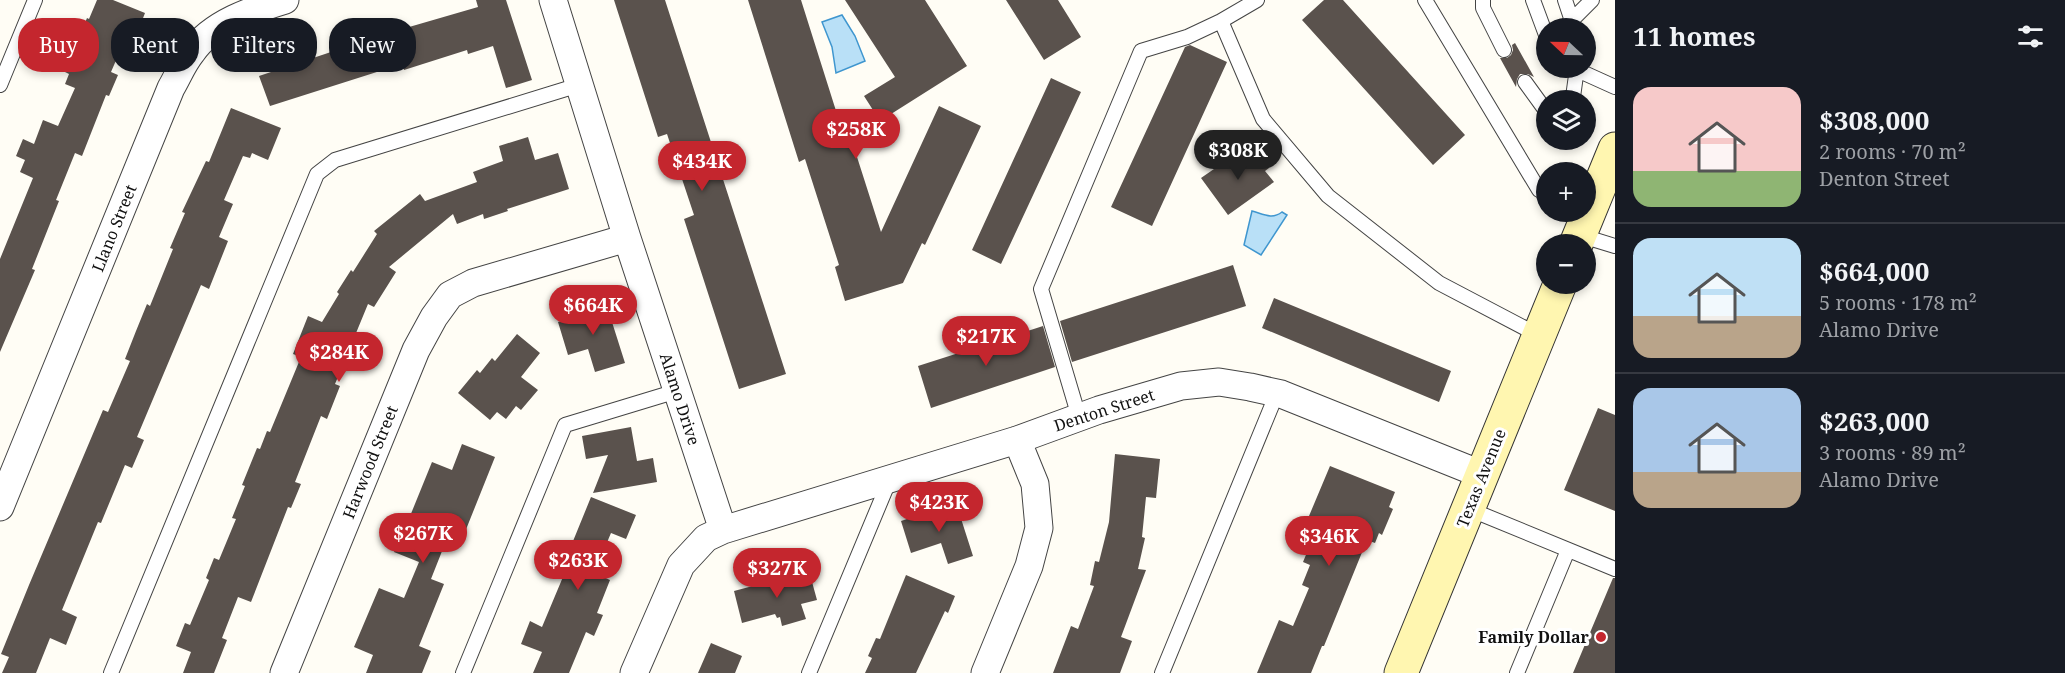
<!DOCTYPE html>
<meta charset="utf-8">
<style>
body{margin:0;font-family:"Noto Serif",serif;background:#20242c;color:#f1f3f6;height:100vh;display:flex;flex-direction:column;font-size:22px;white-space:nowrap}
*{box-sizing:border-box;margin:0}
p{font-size:20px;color:#9ea1a6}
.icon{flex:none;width:33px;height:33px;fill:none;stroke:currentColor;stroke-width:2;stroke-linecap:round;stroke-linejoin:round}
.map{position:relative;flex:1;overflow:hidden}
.side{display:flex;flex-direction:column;background:#171b24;width:450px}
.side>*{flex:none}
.hud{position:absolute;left:18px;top:18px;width:570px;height:54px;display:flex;gap:12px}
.needle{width:39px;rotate:292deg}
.controls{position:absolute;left:1536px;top:18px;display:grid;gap:12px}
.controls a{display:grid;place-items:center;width:60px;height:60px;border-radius:50%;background:#171b24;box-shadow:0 3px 9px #0003;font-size:30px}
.price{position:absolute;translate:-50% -51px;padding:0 14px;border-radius:21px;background:#c4262e;color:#fff;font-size:20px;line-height:39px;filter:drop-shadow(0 2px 3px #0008)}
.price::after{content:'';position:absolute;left:50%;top:36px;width:18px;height:14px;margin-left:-9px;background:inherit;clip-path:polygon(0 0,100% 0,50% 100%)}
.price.selected{background:#222;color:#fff}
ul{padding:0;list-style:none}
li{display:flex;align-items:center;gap:18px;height:150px;padding:0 18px}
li+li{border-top:2px solid #363941}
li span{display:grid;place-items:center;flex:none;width:168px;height:120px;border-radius:18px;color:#555}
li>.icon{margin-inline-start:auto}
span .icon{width:72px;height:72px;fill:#fffc;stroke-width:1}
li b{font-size:26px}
h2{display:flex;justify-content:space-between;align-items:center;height:72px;padding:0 18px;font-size:26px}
.pill{padding:0 21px;border-radius:24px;background:#171b24;box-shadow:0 3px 9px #0003;font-size:21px;line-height:54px}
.pill.selected{background:#c4262e;color:#fff}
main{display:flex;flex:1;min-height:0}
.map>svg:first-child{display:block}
.water{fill:#b9e0f7;stroke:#3f96cf;stroke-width:1.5}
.building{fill:#5a524d}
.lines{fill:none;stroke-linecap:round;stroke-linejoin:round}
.lane-casing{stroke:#444;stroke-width:16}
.street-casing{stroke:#444;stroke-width:29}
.secondary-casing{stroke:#333;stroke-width:35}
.lane{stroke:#fff;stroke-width:14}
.street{stroke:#fff;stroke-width:27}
.secondary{stroke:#fff6b0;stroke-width:33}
.poi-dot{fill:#c4262e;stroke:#fff;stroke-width:2}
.labels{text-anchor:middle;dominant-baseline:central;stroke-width:6;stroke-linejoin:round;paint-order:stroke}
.street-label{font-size:16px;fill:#111;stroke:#fff}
.poi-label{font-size:16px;font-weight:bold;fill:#111;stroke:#fff;text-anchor:end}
</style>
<main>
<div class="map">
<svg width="1615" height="673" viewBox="0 0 1615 673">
<rect width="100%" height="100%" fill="#fffdf5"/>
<path class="water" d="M842,15L855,36L865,61L836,73L832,47L822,22Z
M1252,211C1263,214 1272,220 1282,212L1287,215L1261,255L1244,245Z"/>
<path class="building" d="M97,0H113L145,13L138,31L130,28L111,72L118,75L109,96L106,95L82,156L75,153L56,200L59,201L32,269L35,270L0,352V259L33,178L20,172L25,160L16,156L23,139L34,144L43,120L58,126L75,88L65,84L69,74L65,72L87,18L89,19Z
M476,0H506L532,80L506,88L493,46L468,54L467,50L404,70L402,64L270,106L259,76L385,34L478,7Z
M614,0H665L786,374L739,389L684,219L694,215L667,134L658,137Z
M748,0H801L837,114L842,110L881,232L939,106L981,126L925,245L922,243L903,283L845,301L835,267L839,265L805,159L799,162Z
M845,0H925L967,66L880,121L864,96L895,77Z
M1006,0H1058L1081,37L1044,60Z
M1324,0H1343L1465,135L1433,165L1302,20Z
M1515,43L1534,77L1528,74H1520L1517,79L1516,87L1500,58H1507L1511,55L1513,50L1512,45Z
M1190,45L1227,62L1152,226L1111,207L1185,47Z
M1051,78L1081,92L1001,264L972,250Z
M231,108L281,128L268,160L252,153L250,158L243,156L224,200L233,204L219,237L228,241L209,289L201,285L137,437L144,440L132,468L125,465L101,523L98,522L62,610L77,617L66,645L50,638L36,673H2L9,657L1,654L29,585L103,410L108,412L130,361L125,359L136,331L147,304L150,306L173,249L170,248L185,213L182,212L206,161L209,162Z
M528,137L535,160L558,153L569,189L507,209L508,211L484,219L483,214L457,224L453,214L389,267L396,272L374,307L368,304L335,384L340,386L327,419L321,416L295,482L301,484L291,508L288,507L251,602L238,597L222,638L227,640L214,673H183L191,652L176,646L185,623L190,625L209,580L206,578L214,558L219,560L236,519L232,518L245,486L242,485L257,448L260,449L267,431L270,432L301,357L293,354L308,316L322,322L339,294L337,292L351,270L353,272L377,234L374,231L420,194L425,201L477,182L473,172L503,161L499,146Z
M1254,148L1269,168L1265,171L1274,182L1228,215L1201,178L1227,160L1231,165Z
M1233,265L1246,306L1072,362L1060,321Z
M1274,298L1451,371L1439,402L1262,328Z
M605,300L625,363L595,372L588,349L568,355L558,322L572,318L570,311Z
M1043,326L1055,367L931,408L918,366Z
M517,334L540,353L521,377L538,390L521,410L516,406L506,419L497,412L490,420L458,393L477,370L480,373L492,358L495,361Z
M1598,408L1615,415V511L1564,490Z
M631,427L637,461L653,458L657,482L593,493L608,455L586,459L582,436Z
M462,444L495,457L461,542L448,536L431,579L444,584L419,646L431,651L422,673H366L373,655L354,647L379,588L404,598L419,562L394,552L404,525L406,526L432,462L452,470Z
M1115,454L1160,459L1156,498L1146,497L1142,537L1145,538L1138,569L1146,570L1121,637L1132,641L1120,673H1053L1071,626L1078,629L1094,586L1090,585L1095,561L1099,562L1109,522Z
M1330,466L1395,492L1389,507L1393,509L1382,535L1379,533L1375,543L1367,540L1324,646H1322L1311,673H1257L1279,620L1293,626L1309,588L1302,585L1310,565L1303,562L1320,521L1309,516Z
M591,497L636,515L626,539L611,533L594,573L610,580L597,613L603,615L594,636L586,632L569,673H533L542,652L521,644L530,621L542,627L573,553L569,551Z
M956,503L973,556L948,564L941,543L911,553L901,521Z
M809,571L817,600L801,604L806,619L782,626L780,617L777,618L775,614L742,623L734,591Z
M906,575L955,596L948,613L945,611L916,673H865L872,658L868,656L876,638L880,639Z
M1613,578H1615V673H1573Z
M711,643L742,656L735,673H698Z"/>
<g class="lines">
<defs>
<path id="lane" d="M1257,0L1221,21L1263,119L1328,196L1439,283L1538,335
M1425,0L1539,190L1546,193
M1483,0V8L1504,50
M1533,0L1546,35
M1565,0L1572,21
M1564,28L1592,0
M1578,68L1584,73L1615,87
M1525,82L1546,111
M0,85L35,0
M1570,100L1573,97L1577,68
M1579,235L1615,246
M1079,417L1041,289L1141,51L1187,37L1221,21
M1469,509L1615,569
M111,673L317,174L335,160L579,85
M463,673L565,425L677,391
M809,673L890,479
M1162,673L1277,393
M1517,673L1568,550"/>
<path id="street" d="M553,0L627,238L723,530L706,538L681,565L634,673
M0,507L171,88C178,76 183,63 192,52C212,23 252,10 285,0
M723,530L1017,440L1099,410L1181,386L1219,382L1250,387L1281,394L1483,475
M284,673L416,350L434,317L450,295L473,283L627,238
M985,673L1029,566L1039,528L1035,484L1017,440"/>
<path id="secondary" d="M1576,244L1615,149
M1401,673L1560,284"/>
</defs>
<use href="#lane" class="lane-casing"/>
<use href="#street" class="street-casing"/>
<use href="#secondary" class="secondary-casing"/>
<use href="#lane" class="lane"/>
<use href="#street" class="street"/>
<use href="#secondary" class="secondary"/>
</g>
<circle class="poi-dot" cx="1601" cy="637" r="6"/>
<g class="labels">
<g class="street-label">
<text transform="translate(114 228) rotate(-68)">Llano Street</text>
<text transform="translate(680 399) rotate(72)">Alamo Drive</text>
<text transform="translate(1104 410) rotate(-18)">Denton Street</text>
<text transform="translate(370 462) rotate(-68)">Harwood Street</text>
<text transform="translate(1481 478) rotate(-68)">Texas Avenue</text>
</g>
<g class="poi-label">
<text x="1589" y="637">Family Dollar</text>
</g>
</g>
</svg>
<div class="controls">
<a><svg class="needle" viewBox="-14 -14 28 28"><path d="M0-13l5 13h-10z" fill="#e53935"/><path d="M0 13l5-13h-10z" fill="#9ea1a6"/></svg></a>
<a><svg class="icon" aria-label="layers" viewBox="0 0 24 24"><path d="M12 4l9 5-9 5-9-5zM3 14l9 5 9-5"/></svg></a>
<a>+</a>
<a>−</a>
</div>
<b class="price" style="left:856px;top:160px">$258K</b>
<b class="price selected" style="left:1238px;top:181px">$308K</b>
<b class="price" style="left:702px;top:192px">$434K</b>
<b class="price" style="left:593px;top:336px">$664K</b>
<b class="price" style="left:986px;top:367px">$217K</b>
<b class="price" style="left:339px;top:383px">$284K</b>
<b class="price" style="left:939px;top:533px">$423K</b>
<b class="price" style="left:423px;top:564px">$267K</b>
<b class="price" style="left:1329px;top:567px">$346K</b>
<b class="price" style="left:578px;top:591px">$263K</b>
<b class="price" style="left:777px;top:599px">$327K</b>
<div class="hud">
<a class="pill selected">Buy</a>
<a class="pill">Rent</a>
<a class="pill">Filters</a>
<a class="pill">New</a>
</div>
</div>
<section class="side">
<h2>11 homes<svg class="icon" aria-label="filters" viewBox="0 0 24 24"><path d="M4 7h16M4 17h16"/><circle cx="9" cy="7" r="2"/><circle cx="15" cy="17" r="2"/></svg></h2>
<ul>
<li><span style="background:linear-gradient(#f6c9c9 70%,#8fb573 0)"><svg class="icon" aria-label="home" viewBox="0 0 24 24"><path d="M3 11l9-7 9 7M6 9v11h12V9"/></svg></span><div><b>$308,000</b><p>2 rooms · 70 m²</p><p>Denton Street</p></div></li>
<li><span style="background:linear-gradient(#bfe0f5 65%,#b9a48a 0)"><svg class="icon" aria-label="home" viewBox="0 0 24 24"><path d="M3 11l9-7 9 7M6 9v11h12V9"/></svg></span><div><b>$664,000</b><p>5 rooms · 178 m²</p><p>Alamo Drive</p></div></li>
<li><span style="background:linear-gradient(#a9c7e8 70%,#b9a48a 0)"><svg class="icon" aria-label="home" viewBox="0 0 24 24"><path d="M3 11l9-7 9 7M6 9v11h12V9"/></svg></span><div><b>$263,000</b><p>3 rooms · 89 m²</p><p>Alamo Drive</p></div></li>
</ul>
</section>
</main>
